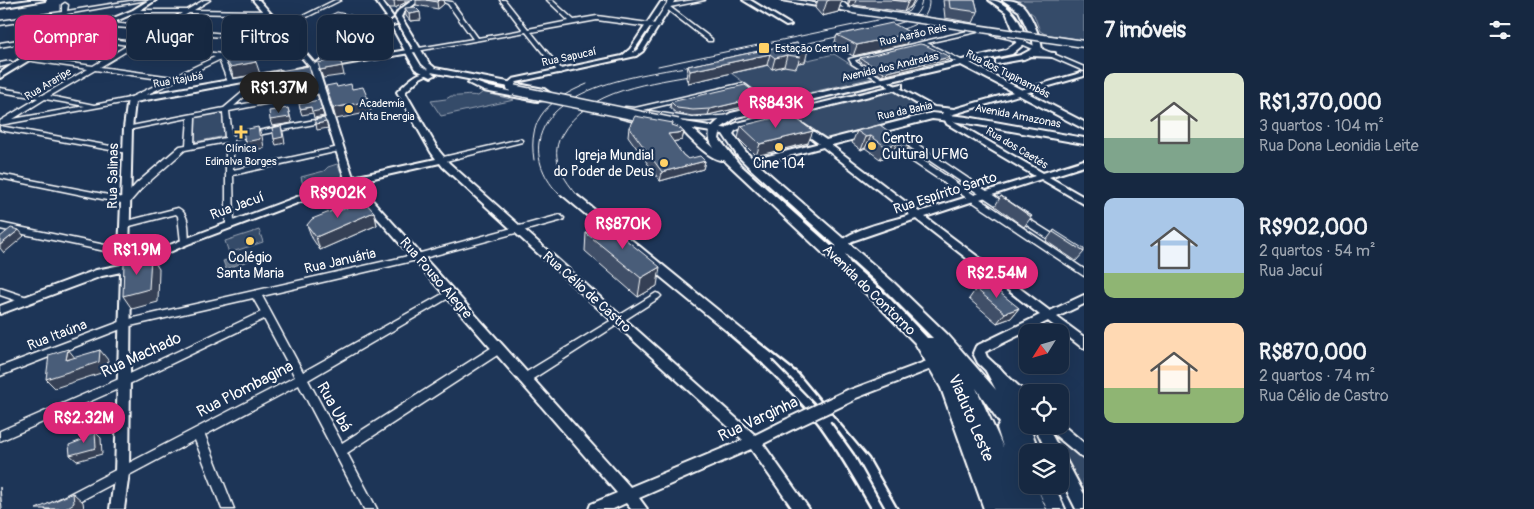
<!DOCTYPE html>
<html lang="pt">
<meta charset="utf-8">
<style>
body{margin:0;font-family:Pangolin,sans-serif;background:#1f3048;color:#f1f3f6;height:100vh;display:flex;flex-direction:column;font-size:19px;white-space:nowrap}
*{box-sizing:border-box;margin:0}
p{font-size:16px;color:#9ea6b1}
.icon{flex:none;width:28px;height:28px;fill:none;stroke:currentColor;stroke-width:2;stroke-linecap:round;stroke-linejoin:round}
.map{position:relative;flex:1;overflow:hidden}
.side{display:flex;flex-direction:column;background:#162841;width:450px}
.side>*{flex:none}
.top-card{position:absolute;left:15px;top:15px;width:475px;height:45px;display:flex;gap:10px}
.needle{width:32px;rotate:233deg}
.buttons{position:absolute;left:1019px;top:324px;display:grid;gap:10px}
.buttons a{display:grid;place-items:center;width:50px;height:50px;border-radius:10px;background:#162841;box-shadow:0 5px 20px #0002,0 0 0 1px #35445a;font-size:25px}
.price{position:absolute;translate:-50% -42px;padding:0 11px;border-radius:18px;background:#db2777;color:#fff;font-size:16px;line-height:32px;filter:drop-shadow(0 1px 2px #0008)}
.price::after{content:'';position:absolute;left:50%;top:30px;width:15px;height:11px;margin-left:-8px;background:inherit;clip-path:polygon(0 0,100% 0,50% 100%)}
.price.on{background:#222;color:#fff}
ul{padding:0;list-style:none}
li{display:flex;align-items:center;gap:15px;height:125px;padding:0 20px}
li span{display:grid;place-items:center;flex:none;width:140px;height:100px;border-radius:10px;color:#555}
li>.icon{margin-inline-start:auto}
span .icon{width:60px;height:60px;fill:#fffc;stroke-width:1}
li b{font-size:21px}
h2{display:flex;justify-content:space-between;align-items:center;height:60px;padding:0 20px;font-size:21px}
.tag{padding:0 18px;border-radius:10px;background:#162841;box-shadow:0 5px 20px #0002,0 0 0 1px #35445a;font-size:18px;line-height:45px}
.tag.on{background:#db2777;color:#fff}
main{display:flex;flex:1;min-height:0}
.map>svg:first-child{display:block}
.green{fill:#364b69;stroke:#9aa5b4}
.water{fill:#617289;stroke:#a0aab8}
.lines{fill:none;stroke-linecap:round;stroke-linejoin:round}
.minor-casing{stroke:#fff;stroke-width:3}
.tertiary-casing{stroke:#fff;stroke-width:4}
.secondary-casing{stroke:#fff;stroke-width:4}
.primary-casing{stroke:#fff;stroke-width:4}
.minor{fill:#1d3557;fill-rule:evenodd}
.tertiary{fill:#1d3557;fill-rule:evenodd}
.secondary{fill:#1d3557;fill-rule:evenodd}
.primary{fill:#1d3557;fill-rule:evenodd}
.rail-far2{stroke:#fff;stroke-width:1}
.rail-far1{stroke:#fff;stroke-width:2}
.rail{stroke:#fff;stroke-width:2.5}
.tertiary-bridge-far1-casing{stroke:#fff;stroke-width:9;stroke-linecap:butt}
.tertiary-bridge-casing{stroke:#fff;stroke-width:16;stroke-linecap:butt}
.secondary-bridge-casing{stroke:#fff;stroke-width:12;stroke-linecap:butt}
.tertiary-bridge-far1{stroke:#1d3557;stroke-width:6}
.tertiary-bridge{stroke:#1d3557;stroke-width:12}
.secondary-bridge{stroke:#1d3557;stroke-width:9}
.wall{fill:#405068;stroke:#fff}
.shaded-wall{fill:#344155;stroke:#fff}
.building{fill:#4a5d79;stroke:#fff}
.poi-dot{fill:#ffd166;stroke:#1d3557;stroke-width:2}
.labels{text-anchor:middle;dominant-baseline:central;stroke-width:4.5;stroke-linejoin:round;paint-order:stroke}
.far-street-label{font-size:11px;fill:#fff;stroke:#1d3557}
.far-poi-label{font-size:11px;fill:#fff;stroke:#1d3557;text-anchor:start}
.poi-label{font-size:14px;fill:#fff;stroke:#1d3557}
.street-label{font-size:14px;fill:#fff;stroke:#1d3557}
.near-street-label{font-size:16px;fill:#fff;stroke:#1d3557}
</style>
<main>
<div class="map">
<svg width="1084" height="509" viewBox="0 0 1084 509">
<rect width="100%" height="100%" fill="#1d3557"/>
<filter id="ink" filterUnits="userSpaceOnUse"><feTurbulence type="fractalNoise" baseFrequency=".02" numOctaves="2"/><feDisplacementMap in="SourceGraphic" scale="10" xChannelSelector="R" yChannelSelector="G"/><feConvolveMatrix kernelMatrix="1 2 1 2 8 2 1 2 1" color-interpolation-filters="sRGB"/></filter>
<g filter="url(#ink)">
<path class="green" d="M1014,0H1084V40L1045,34L1040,31L1034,15Z
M834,54L872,78L770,102L731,73L762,67L800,55L808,60Z
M894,91L927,110L928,114L889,122L827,139H823L791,116Z
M483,92L514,100L441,116L431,101L446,99L451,96C460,97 468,94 478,96Z
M222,112L225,136L195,142L196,117Z
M337,164L345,180L305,193L301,177L324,171L328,167Z
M259,230L263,242L229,253L225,241Z
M1052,431H1054L1084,458V490Z"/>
<path class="water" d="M250,252L253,259L226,269L223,261Z"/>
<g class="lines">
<defs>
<path id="minor" d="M136,0H147L67,14L65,33L133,42L153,30L103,26L100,24L103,22L158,28L182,13H135L132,11L133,10H187L204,0H210L194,10L267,11L270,13L267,15L189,13L164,28L256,37L263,36L264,37L260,40L223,57L234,82L233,83L228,82L219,60L133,101L0,125V121L38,98L0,92V88L43,95L88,69L25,60L22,58L23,57L93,66L128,45L62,36L0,47V43L59,33L61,15L0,25V21L62,12V5L65,3L68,5L67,11ZM160,31L251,40L221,54L139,43ZM135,46L215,57L173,77L100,67ZM95,70L167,80L129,98L94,105L50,96ZM45,99L85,106L13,119Z
M335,0H341L275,33L270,32Z
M439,0L452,2L478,38L523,30L500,0H505L528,29L569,21L547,0H552L574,20L597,16L656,24L659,26L656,28L597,20L531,32L562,70L563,71L560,73L558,72L526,32L417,51L416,50L419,48L473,39L448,4Z
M694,0H705L670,7L712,39V41H708L664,7L668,4Z
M840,3H844L851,9L846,10L840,5Z
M973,25L978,26L977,32L927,43L965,62V64H961L921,45L855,60L856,62L885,80L886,81L883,83L852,64L849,59L972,30Z
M994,32L1014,37L1084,67V71L1010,39L992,35V33Z
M10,61L13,63L12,64L0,67V63Z
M263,75L266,77L265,78L234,106L321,89L324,91L321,93L229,111L232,136L330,117L333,119L330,121L233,140V170L339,147L343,149L339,151L233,175L234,225L233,227H227L226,225V142L185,150L142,188L129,203L126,204L0,178V174L124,198L136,184L180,146L186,145L188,118L128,130L126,129V127L224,108ZM223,112L225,138L194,144L195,117Z
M743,83L774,106V108H770L742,87L643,110L692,118L734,115V117C698,126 664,119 629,110L626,116L646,121L647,122L644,124L620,118L619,117L625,107L635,108Z
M0,126L127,149L131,151L127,153L0,130Z
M900,138L914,142L1009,206L1010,208L1009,210H1003L908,146L900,142L897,143L1084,269V276L892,148L889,142L891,141Z
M520,139L522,140V142L442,162L438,160L439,158Z
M178,208C190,214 188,230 189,242L185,245L181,242L178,216L176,214L126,227L122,224L123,222Z
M1019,213L1062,240L1063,242L1062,244H1056L1016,218L1015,216Z
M560,215L564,218L563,220L417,260L262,296L303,372L446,292H452L454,294L452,296L308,380L342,443L494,346L498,345L502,346L503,349L502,352L347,453L377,509H364L299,385L205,435L234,509H222L195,440L65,509H46L48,505L295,377L264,319L127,385L0,441V431L119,379L261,312L253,298L126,327L0,376V367L125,320L417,254Z
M0,223L124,249L128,252L124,255L0,229Z
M0,288L30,298L32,300L30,302L27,304L0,295Z
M656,293L659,294L661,296L659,298L528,382L524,383L520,382L519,379L520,376Z"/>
<path id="tertiary" d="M30,0H45L0,8V4Z
M253,0H259L315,64L387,17L375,0H381L393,17L392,18L324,64L419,48L421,49V51L318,69L353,177L436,159L431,152L397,92C405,84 417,71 428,72V74L420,78L405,92L439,151L449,163L755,435L787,419L792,417L797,419L798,423L797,427L763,444L809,509H793L751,449L639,498L647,509H631L626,503L613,509H589L591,504L617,493L348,184L188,244L131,269L129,473L124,509H110L115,473L121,272L102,276L0,314V306L96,270L121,265L119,252L124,128L128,98L281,71L284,73L281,75L135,102L132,128L129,252L130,261L182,240L345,179L311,70L295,71V69L309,66ZM440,163L443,167L743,440L630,487L356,182Z
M669,0H675L643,51L636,56L517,82L514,85L516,90L515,92L508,90L506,85L513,79L622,56L630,49L661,2H665L666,3L632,53L638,50Z
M743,0H750L791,25L786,26Z
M781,0H796L856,10L853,12Z
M1084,72V76L950,115L953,121L1043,173L1084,160V166L1049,177L1084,197V204L1041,179L925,217L1050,311L1084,295V304L1057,317L1084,337V348L1080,346L1048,321L985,352L987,357L1028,395V409L1024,408L978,363L973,353L976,346L1040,315L916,219L852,241L845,247L844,251L850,264L845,268L841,267L834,251C840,230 891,221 910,215L823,147L766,162L755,170L751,167L760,158L824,142H827L919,212L1035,176L947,124L942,114L943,112L929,111L881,82V80H885L934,107L954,109Z
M935,358L939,360L941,363L939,366L851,400L847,399L845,395L847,391Z
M1060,423L1084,443V457L1079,455L1049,430L1061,452L1060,454L1047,452L1034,425H1060Z
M1060,457L1065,458L1084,494V509H1076L1060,477Z"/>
<path id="secondary" d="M149,0H156L137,12L36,56L0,78V73L30,52L133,10Z
M413,0H420L403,13L401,17L429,63L435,68L544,89L551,94L545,100L537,101L484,91L468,83L472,81L489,87L537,97L541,93L431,72L435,75L431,77L415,69L392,27L397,26L421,66L429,70L422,64L395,17L398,11Z
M678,121L729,129L733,132L729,135L675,126V122Z"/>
<path id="primary" d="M989,0C1008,0 1027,26 1024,44L1012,54L970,63L1084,122V129L961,65L737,117L721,128L719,139L739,164L888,297L927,338H933L883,288L751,169L737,155L723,134L728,127L737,123L902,84V88L743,127L735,131L733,134L745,151L759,165L893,282L948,335L996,390L986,371L988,367C992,365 995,364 999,367C1011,379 1029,426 1036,443L1034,448L1036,452H1028V461L1024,459L1028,467V485H1036L1046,509H984L941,388L915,343L878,305L724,160C711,162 686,135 678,125L683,122L686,123L714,148C702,130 716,121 731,113L1006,50L1016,43L1017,38L1006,12ZM976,388L1000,423L997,428L1003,447Z
M1003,0C1010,0 1017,1 1022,5C1030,12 1041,39 1042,49L1039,52L1055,53V57L1031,56L1024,59L996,64V60L1021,55L1034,48L1033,41L1019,11Z
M932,113L967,117L1084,138V144L967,123L932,119L824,147L794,126L796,124H802L826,140Z
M1036,485H1054L1065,509H1047Z"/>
</defs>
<use href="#minor" class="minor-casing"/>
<use href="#tertiary" class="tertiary-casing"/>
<use href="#secondary" class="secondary-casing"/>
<use href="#primary" class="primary-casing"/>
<use href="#minor" class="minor"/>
<use href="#tertiary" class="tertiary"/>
<use href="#secondary" class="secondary"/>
<use href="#primary" class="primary"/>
<path class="rail-far2" d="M881,27C899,24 920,21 922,0
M890,32C909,28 930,23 929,0
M786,48L850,34
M658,66L901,15L909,11L916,0
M534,160C527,116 550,100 587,84
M562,197C547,183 536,163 539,142C549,82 656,73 703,64
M579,197C564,180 549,158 561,136C587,88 653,83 700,74"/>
<path class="rail-far1" d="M561,195L609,235
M578,195L750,335
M647,267L730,335"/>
<path class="rail" d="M728,334C760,361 792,391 818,424C838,451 854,480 871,509
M749,334L798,373L869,458L898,509
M773,361L820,409
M831,422L854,454L885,509"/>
<defs>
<path id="tertiary-bridge-far1" d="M853,10L1084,44"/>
<path id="tertiary-bridge" d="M792,423L851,395"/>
<path id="secondary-bridge" d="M514,90L678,124"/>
</defs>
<use href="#tertiary-bridge-far1" class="tertiary-bridge-far1-casing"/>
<use href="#tertiary-bridge" class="tertiary-bridge-casing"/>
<use href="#secondary-bridge" class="secondary-bridge-casing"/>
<use href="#tertiary-bridge-far1" class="tertiary-bridge-far1"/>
<use href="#tertiary-bridge" class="tertiary-bridge"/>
<use href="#secondary-bridge" class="secondary-bridge"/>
</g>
<path class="wall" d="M383,0H410L395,8H389Z
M416,0H443L444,4L438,9L416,5Z
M818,0H842L838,12L822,16L815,8Z
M848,0H914L911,6L904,12L854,5L848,7Z
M943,0H975L978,12L973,23L945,18Z
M405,8L421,20L410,21L406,16Z
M325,18H363L366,29L354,36L327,29Z
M911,33L906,44L853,56L834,45L837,35Z
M249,38L286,46L258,53L252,46Z
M797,43L805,62L798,63L796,68L784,66L772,69L767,65L688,83L686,78L688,66Z
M950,57L948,60L882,76L859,61L860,58Z
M671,102L760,103L708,115L692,116L676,113L670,108Z
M673,123L672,125L684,132L682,140L673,142L683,155L688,159L705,161L703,169L660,181L628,136L629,127Z
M741,126L808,143L756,156L738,138Z
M857,131L909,146L903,158L897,160L891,155L880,159L865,148L861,150L852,143Z
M1001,196L1032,216L1024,227L995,206Z
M374,212L377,225L320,250L312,238L307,225L334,213Z
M1054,230L1084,252L1076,261L1046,241Z
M586,233L657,286L638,297L585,251Z
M976,289L1019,308L1011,318L997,323L969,299Z"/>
<path class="shaded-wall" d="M396,0H410L395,8L394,1Z
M439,0H443L444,4L438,9L437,2Z
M830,0H842L838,12L822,16L827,1Z
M850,0H856L854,5L848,7Z
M911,0H914L911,6L904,12L908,2Z
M420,12L421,20L410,21L409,14Z
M363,18L366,29L354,36L352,26Z
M911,33L906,44L853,56L857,45Z
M284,38L286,46L258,53L255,45Z
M808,50L805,62L798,63L800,57L799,52Z
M770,54L767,65L688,83L690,71Z
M787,55L784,66L772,69L775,58Z
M950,57L948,60L882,76L884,73Z
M256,62L260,74L234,78L230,67Z
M342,66L344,75L323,78L320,70Z
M292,75L298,79L313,81L315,88L301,91L300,86L296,87L294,82L271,87L268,80Z
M761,97L760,103L708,115L710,109Z
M369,101L371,112L336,119L333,108Z
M311,107L322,110L324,116L314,118L313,113L302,115L300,109Z
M288,108L292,123L272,126L270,120Z
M326,122L328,128L317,130L316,124Z
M281,126L283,132L285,143L276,145L274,139Z
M258,127L262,136L264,148L248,151L245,142Z
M813,131L808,143L756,156L760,144Z
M684,132L682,140L666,143L668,134Z
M871,136L865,148L861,150L866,137Z
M897,143L891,155L880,159L886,147Z
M909,146L903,158L897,160L903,147Z
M705,161L703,169L660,181L662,172Z
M374,212L377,225L320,250L316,237Z
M19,230L24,236L4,253L0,248V245Z
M151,257L159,269L158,302L132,309L123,296Z
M660,267L657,286L638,297L641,278Z
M1019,308L1011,318L997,323L1005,313Z
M68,349L76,359L100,350L108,360L107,371L55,388L46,379L66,360Z
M95,432L101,438L102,454L77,461L70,455Z
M0,487L2,509H0Z
M73,493L83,502L84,509H65Z"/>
<path class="building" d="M387,0H396L388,1Z
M426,0H439L437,2Z
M891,0H911L908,2Z
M949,0H975L978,12L950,8Z
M415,7L420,12L409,14L405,8Z
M337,12L363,18L352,26L325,18Z
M892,23L911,33L857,45L837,35Z
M276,25L284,38L255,45L249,38Z
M797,43L808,50L799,52L800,57L787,55L775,58L770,54L690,71L688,66Z
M920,44L925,45L950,57L884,73L860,58Z
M250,53L256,62L230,67L226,58Z
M340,59L342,66L320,70L318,63Z
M309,66L313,81L299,84L298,79L293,80L292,75L268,80L267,73Z
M336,84L337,87L351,84L352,89L363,87L369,101L333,108L326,86Z
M745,85L761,97L710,109L693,110L677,108L671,102Z
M319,100L322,110L312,112L311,107L300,109L299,104Z
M288,108L290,117L270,120L269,111Z
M790,114L813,131L760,144L741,126Z
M635,116L673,123L672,125L678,127L684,132L668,134L683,155L688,159L700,156L705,161L662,172L629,127Z
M324,118L326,122L316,124L314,120Z
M880,125L909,146L903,147L897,143L886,147L871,136L866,137L857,131Z
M281,126L283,137L274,139L272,128Z
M258,127L260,139L245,142L243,130Z
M1001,196L1032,216L1031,217Z
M364,201L374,212L316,237L307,225L312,219L332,211L334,213Z
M605,223L660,267L641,278L586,233Z
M11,228L19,230L0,245V237Z
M1054,230L1084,249V252L1053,232Z
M151,257L149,289L123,296L124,263Z
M989,284L1019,308L1005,313L976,289Z
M68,349L66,360L100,350L99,362L46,379L49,355Z
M95,432L96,448L70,455L69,445L82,440V437Z
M73,493L74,503L65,509H36Z"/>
</g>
<g class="poi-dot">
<rect x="758" y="42" width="12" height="12" rx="2.5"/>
<circle cx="349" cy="109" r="5"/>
<path d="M238.5 124.5h5v5h5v5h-5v5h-5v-5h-5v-5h5z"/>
<circle cx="872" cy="146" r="5"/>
<circle cx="779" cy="147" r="5"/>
<circle cx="664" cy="163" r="5"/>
<circle cx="250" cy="241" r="5"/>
</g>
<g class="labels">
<g class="far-street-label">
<text transform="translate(913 35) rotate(-13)">Rua Aarão Reis</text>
<text transform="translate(569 57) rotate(-12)">Rua Sapucaí</text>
<text transform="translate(890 67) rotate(-13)">Avenida dos Andradas</text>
<text transform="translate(1008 74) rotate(27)">Rua dos Tupinambás</text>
<text transform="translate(178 80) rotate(-10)">Rua Itajubá</text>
<text transform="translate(48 84) rotate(-31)">Rua Araripe</text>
<text transform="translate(905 111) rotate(-12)">Rua da Bahia</text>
<text transform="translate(1018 116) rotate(11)">Avenida Amazonas</text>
<text transform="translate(1017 148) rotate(31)">Rua dos Caetés</text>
</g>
<g class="far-poi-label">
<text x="775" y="48">Estação Central</text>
<text x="359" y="103">Academia<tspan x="359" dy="13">Alta Energia</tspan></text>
<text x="241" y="148" text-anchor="middle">Clínica<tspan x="241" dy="13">Edinalva Borges</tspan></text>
</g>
<g class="poi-label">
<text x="882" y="138" text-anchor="start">Centro<tspan x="882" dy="16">Cultural UFMG</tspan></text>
<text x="654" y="155" text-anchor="end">Igreja Mundial<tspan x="654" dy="16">do Poder de Deus</tspan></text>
<text x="779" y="163">Cine 104</text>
<text x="250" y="257">Colégio<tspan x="250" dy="16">Santa Maria</tspan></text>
</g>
<g class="street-label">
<text transform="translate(113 176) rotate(-89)">Rua Salinas</text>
<text transform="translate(945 193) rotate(-18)">Rua Espírito Santo</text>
<text transform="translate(237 206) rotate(-20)">Rua Jacuí</text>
<text transform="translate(340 261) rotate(-13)">Rua Januária</text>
<text transform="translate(436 278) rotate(49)">Rua Pouso Alegre</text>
<text transform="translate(869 290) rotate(44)">Avenida do Contorno</text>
<text transform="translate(587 292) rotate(42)">Rua Célio de Castro</text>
<text transform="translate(57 335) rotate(-21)">Rua Itaúna</text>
</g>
<g class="near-street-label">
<text transform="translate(141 355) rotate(-25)">Rua Machado</text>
<text transform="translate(245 389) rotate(-27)">Rua Plombagina</text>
<text transform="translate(334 407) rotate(61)">Rua Ubá</text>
<text transform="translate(971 418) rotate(67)">Viaduto Leste</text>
<text transform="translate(758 419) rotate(-25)">Rua Varginha</text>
</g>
</g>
</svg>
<div class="buttons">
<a><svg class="needle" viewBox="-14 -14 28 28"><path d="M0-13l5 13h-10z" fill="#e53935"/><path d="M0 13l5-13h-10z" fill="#9ea6b1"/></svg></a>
<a><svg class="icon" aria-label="locate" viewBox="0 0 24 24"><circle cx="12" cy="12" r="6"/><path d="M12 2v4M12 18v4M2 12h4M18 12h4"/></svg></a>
<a><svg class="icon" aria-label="layers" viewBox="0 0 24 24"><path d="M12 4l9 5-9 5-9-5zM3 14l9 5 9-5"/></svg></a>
</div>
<b class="price on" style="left:279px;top:114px">R$1.37M</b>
<b class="price" style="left:776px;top:129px">R$843K</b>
<b class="price" style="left:338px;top:219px">R$902K</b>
<b class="price" style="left:623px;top:250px">R$870K</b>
<b class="price" style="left:137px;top:276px">R$1.9M</b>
<b class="price" style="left:997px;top:299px">R$2.54M</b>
<b class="price" style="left:84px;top:444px">R$2.32M</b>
<div class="top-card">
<a class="tag on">Comprar</a>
<a class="tag">Alugar</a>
<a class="tag">Filtros</a>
<a class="tag">Novo</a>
</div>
</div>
<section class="side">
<h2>7 imóveis<svg class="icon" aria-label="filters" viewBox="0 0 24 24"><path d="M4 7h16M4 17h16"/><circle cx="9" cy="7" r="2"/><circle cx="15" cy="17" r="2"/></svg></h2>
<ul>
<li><span style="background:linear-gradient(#dfe7d0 65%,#7fa58c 0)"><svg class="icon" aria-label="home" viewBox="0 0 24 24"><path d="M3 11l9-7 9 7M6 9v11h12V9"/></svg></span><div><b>R$1,370,000</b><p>3 quartos · 104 m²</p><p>Rua Dona Leonidia Leite</p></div></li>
<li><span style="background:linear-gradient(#a9c7e8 75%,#8fb573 0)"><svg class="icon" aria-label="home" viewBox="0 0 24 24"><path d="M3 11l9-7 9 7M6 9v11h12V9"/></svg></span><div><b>R$902,000</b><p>2 quartos · 54 m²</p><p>Rua Jacuí</p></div></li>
<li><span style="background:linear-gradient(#ffd9b3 65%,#8fb573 0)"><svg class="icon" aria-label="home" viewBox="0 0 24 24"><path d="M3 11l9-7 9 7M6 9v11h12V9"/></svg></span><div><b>R$870,000</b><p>2 quartos · 74 m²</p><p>Rua Célio de Castro</p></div></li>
</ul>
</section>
</main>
